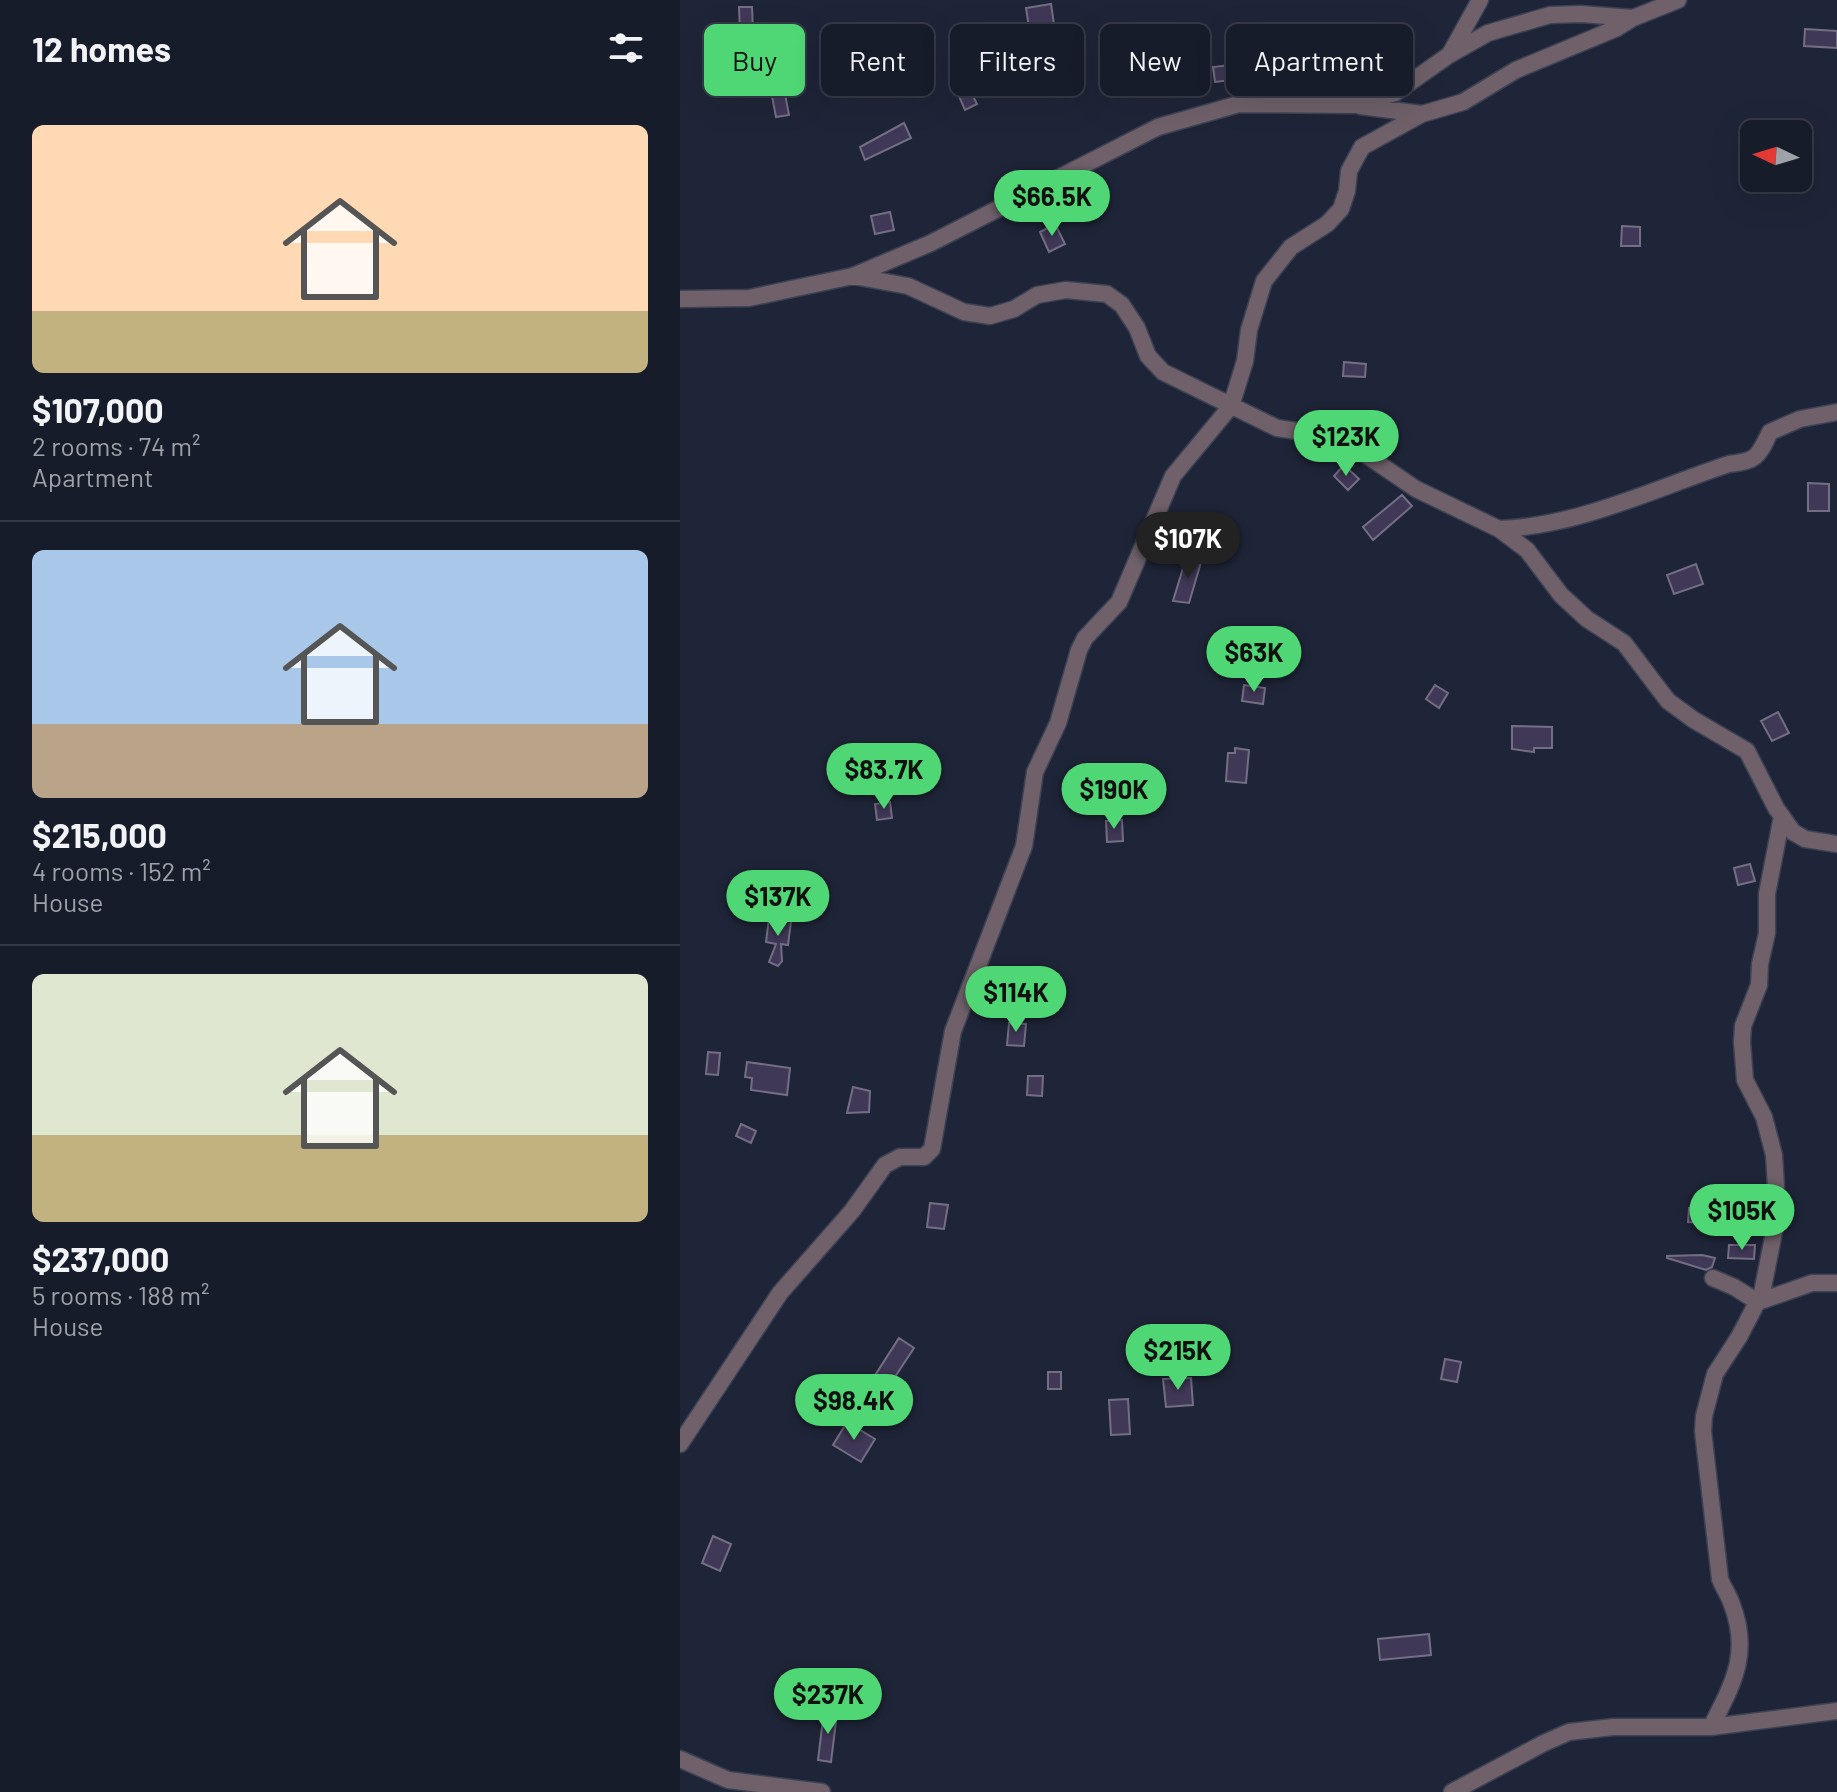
<!DOCTYPE html>
<meta charset="utf-8">
<style>
body{margin:0;font-family:Barlow,sans-serif;background:#242936;color:#f1f3f6;height:100vh;display:flex;flex-direction:column;font-size:30px;white-space:nowrap}
*{box-sizing:border-box;margin:0}
p{font-size:26px;color:#9ea1a8}
.icon{flex:none;width:44px;height:44px;fill:none;stroke:currentColor;stroke-width:2;stroke-linecap:round;stroke-linejoin:round}
.map{position:relative;flex:1;overflow:hidden}
.details{display:flex;flex-direction:column;background:#171c2a;width:680px}
.details>*{flex:none}
.hud{position:absolute;left:24px;top:24px;width:760px;height:72px;display:flex;gap:16px}
.needle{width:52px;rotate:274deg}
.controls{position:absolute;left:1060px;top:120px;display:grid;gap:16px}
.controls a{display:grid;place-items:center;width:72px;height:72px;border-radius:12px;background:#171c2a;box-shadow:0 8px 32px #0002,0 0 0 2px #363a47;font-size:40px}
.price{position:absolute;translate:-50% -68px;padding:0 18px;border-radius:28px;background:#4fd675;color:#111;font-size:26px;line-height:52px;filter:drop-shadow(0 2px 4px #0008)}
.price::after{content:'';position:absolute;left:50%;top:48px;width:24px;height:18px;margin-left:-12px;background:inherit;clip-path:polygon(0 0,100% 0,50% 100%)}
.price.on{background:#222;color:#fff}
ul{padding:0;list-style:none}
li{display:grid;align-content:center;gap:16px;height:424px;padding:0 32px}
li+li{border-top:2px solid #363a47}
li span{display:grid;place-items:center;height:248px;border-radius:12px;color:#555}
li>.icon{margin-inline-start:auto}
span .icon{width:144px;height:144px;fill:#fffc;stroke-width:1}
li b{font-size:34px}
h2{display:flex;justify-content:space-between;align-items:center;height:96px;padding:0 32px;font-size:34px}
.tag{padding:0 28px;border-radius:12px;background:#171c2a;box-shadow:0 8px 32px #0002,0 0 0 2px #363a47;font-size:28px;line-height:72px}
.tag.on{background:#4fd675;color:#111}
main{display:flex;flex:1;min-height:0}
.map>svg:first-child{display:block}
.building{fill:#403857;stroke:#746e85;stroke-width:2}
.lines{fill:none;stroke-linecap:round;stroke-linejoin:round}
.street-casing{stroke:#3c4254;stroke-width:19}
.street{stroke:#6f6069;stroke-width:16}
</style>
<main>
<section class="details">
<h2>12 homes<svg class="icon" aria-label="filters" viewBox="0 0 24 24"><path d="M4 7h16M4 17h16"/><circle cx="9" cy="7" r="2"/><circle cx="15" cy="17" r="2"/></svg></h2>
<ul>
<li><span style="background:linear-gradient(#ffd9b3 75%,#c2b280 0)"><svg class="icon" aria-label="home" viewBox="0 0 24 24"><path d="M3 11l9-7 9 7M6 9v11h12V9"/></svg></span><div><b>$107,000</b><p>2 rooms · 74 m²</p><p>Apartment</p></div></li>
<li><span style="background:linear-gradient(#a9c7e8 70%,#b9a48a 0)"><svg class="icon" aria-label="home" viewBox="0 0 24 24"><path d="M3 11l9-7 9 7M6 9v11h12V9"/></svg></span><div><b>$215,000</b><p>4 rooms · 152 m²</p><p>House</p></div></li>
<li><span style="background:linear-gradient(#dfe7d0 65%,#c2b280 0)"><svg class="icon" aria-label="home" viewBox="0 0 24 24"><path d="M3 11l9-7 9 7M6 9v11h12V9"/></svg></span><div><b>$237,000</b><p>5 rooms · 188 m²</p><p>House</p></div></li>
</ul>
</section>
<div class="map">
<svg width="1157" height="1792" viewBox="0 0 1157 1792">
<rect width="100%" height="100%" fill="#1f2538"/>
<path class="building" d="M371,4L376,38L364,40L369,74L352,77L349,60H354L346,8Z
M59,7H72L73,31L60,32Z
M1125,29L1157,31V48L1124,46Z
M476,38L479,50L461,54L444,62L438,51L455,42Z
M558,64L560,79L535,82L533,67Z
M289,88L297,104L285,110L278,94Z
M105,94L109,115L96,117L92,96Z
M224,123L231,138L185,160L180,147Z
M210,212L214,230L195,234L191,216Z
M375,224L385,244L369,252L360,232Z
M942,226L960,227V246H941Z
M664,362L686,364L685,377L663,376Z
M664,465L679,479L668,490L654,476Z
M1128,483L1149,484V511H1128Z
M722,495L732,506L693,540L683,527Z
M507,555L522,559L509,603L493,601Z
M1016,564L1023,584L994,594L987,575Z
M564,685L585,688L583,704L562,701Z
M755,685L768,693L759,708L746,699Z
M1098,712L1109,733L1092,741L1081,721Z
M832,726L872,727V748H854V752L832,749Z
M555,748L569,750L566,783L546,781L548,753H555Z
M210,802L212,818L197,820L195,804Z
M442,820L443,841L427,842L426,821Z
M1070,864L1075,881L1058,885L1054,868Z
M89,918L111,921L108,945L101,944L102,961L98,966L89,962L96,944L86,942Z
M329,1023L346,1024L344,1046L327,1045Z
M28,1052L40,1053L38,1075L26,1074Z
M67,1062L110,1068L107,1095L71,1090L72,1078L65,1077Z
M348,1076H363L362,1096L347,1095Z
M173,1087L190,1091L189,1112L167,1113Z
M61,1124L76,1131L71,1143L56,1136Z
M250,1203L268,1205L264,1229L247,1227Z
M1009,1208L1023,1209V1223L1008,1222Z
M1049,1245H1075L1074,1259L1048,1258Z
M1022,1255L1035,1258L1032,1267L1026,1270L987,1258V1256Z
M219,1338L234,1348L207,1389L192,1380Z
M765,1359L781,1362L777,1382L761,1379Z
M368,1372H381V1389H368Z
M511,1378L513,1405L486,1407L483,1379Z
M448,1399L450,1434L431,1435L429,1400Z
M167,1422L195,1439L181,1462L153,1445Z
M33,1536L51,1544L40,1571L22,1563Z
M749,1634L751,1655L700,1660L698,1639Z
M144,1711L157,1713L151,1762L138,1760Z"/>
<g class="lines">
<defs>
<path id="street" d="M770,54L800,0
M680,106L742,114
M173,276L228,286L284,312L310,316L334,309L357,295L386,290L427,294L442,305L457,328L468,356L483,372L597,428L623,432L641,429L654,433L736,489L819,529L847,550L881,595L907,619L944,643L988,701L1014,720L1067,751L1096,808L1113,832L1125,839L1157,844
M0,299L69,298L173,276L251,243L478,127L559,104L673,105L715,93L769,55L808,33L870,15L901,14L953,18L998,0
M819,529C899,526 973,489 1049,464C1077,461 1078,457 1090,432L1120,419L1157,412
M1033,1278L1054,1287L1078,1302L1132,1283H1157
M0,1444L100,1293L172,1211L205,1165L220,1157H244L252,1149L273,1031L344,846L355,772L378,723L399,650L405,638L439,602L493,476L551,406L565,361L569,330L584,281L611,247L647,224L661,209L667,191L669,171L682,147L742,114L783,102L836,70L937,28L953,18
M1031,1727C1054,1682 1071,1652 1051,1602C1048,1594 1043,1587 1040,1579L1023,1431L1024,1416L1035,1374L1059,1337L1082,1293L1095,1227L1097,1203L1094,1155L1084,1117L1065,1080L1062,1042L1063,1026L1079,985L1080,964L1087,933V894L1102,816
M0,1759L48,1780L142,1792
M772,1792L864,1743L889,1732L933,1727H1031L1157,1711"/>
</defs>
<use href="#street" class="street-casing"/>
<use href="#street" class="street"/>
</g>
</svg>
<div class="controls">
<a><svg class="needle" viewBox="-14 -14 28 28"><path d="M0-13l5 13h-10z" fill="#e53935"/><path d="M0 13l5-13h-10z" fill="#9ea1a8"/></svg></a>
</div>
<b class="price" style="left:372px;top:238px">$66.5K</b>
<b class="price" style="left:666px;top:478px">$123K</b>
<b class="price on" style="left:508px;top:580px">$107K</b>
<b class="price" style="left:574px;top:694px">$63K</b>
<b class="price" style="left:204px;top:811px">$83.7K</b>
<b class="price" style="left:434px;top:831px">$190K</b>
<b class="price" style="left:98px;top:938px">$137K</b>
<b class="price" style="left:336px;top:1034px">$114K</b>
<b class="price" style="left:1062px;top:1252px">$105K</b>
<b class="price" style="left:498px;top:1392px">$215K</b>
<b class="price" style="left:174px;top:1442px">$98.4K</b>
<b class="price" style="left:148px;top:1736px">$237K</b>
<div class="hud">
<a class="tag on">Buy</a>
<a class="tag">Rent</a>
<a class="tag">Filters</a>
<a class="tag">New</a>
<a class="tag">Apartment</a>
</div>
</div>
</main>
